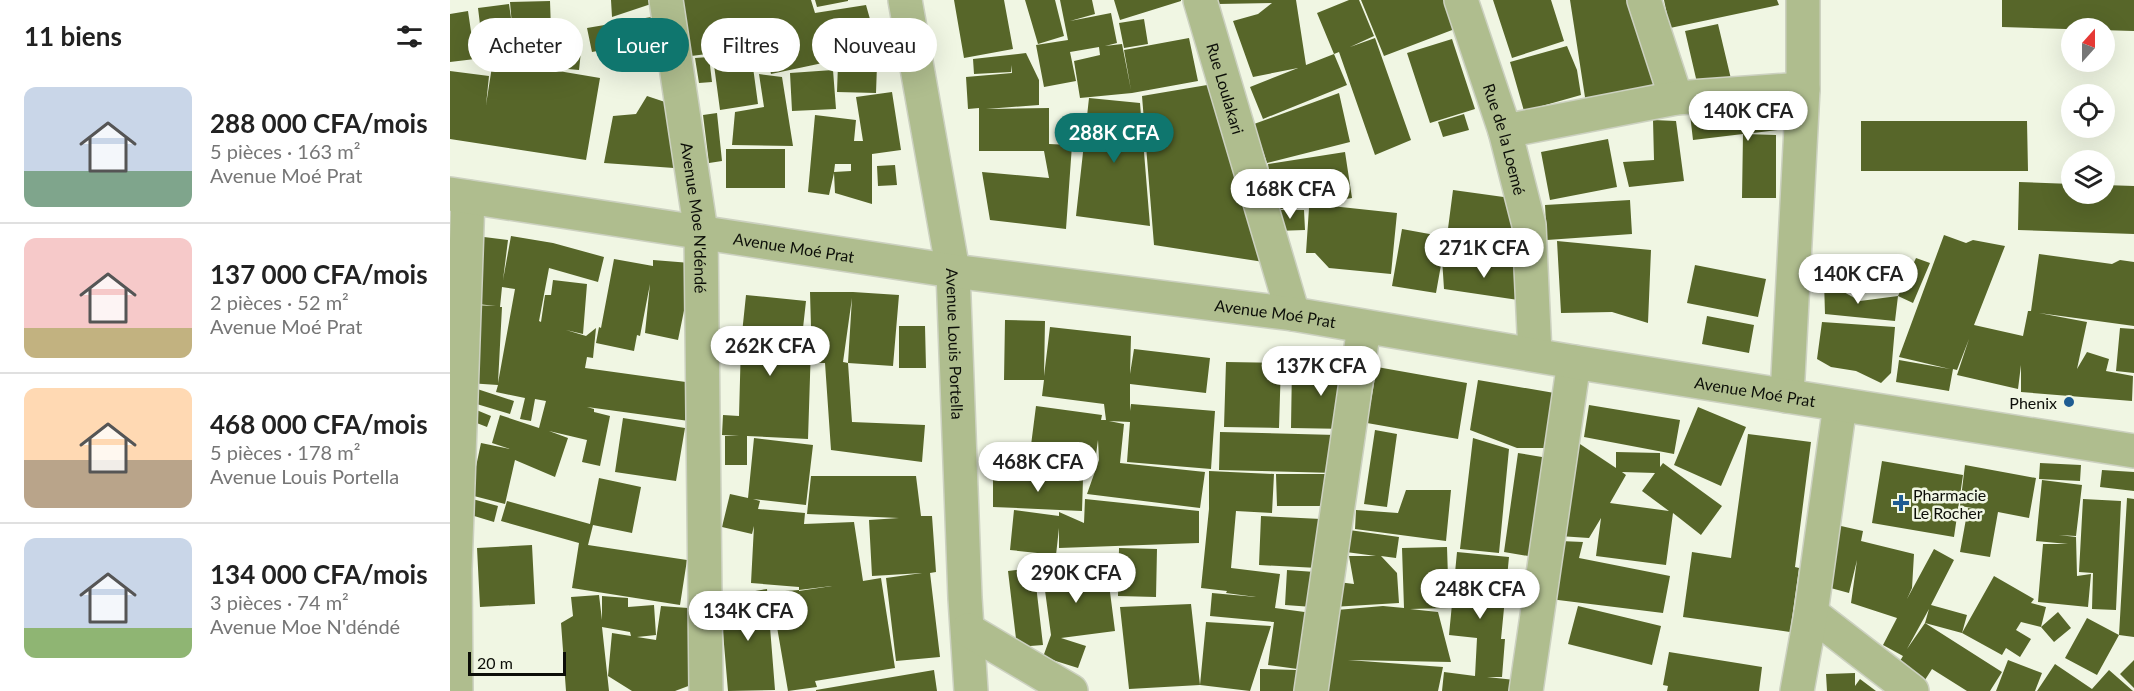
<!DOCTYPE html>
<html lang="fr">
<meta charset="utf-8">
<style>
body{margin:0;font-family:Lato,sans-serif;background:#f2f2f2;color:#222;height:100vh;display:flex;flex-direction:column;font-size:22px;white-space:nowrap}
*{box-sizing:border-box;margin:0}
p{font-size:20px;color:#767676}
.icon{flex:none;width:33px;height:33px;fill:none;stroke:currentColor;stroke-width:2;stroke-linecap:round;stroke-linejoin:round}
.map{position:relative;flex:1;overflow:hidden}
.panel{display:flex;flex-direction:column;background:#fff;width:450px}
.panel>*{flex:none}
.guide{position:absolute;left:18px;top:18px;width:570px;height:54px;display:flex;gap:12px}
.needle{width:39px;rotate:21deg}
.controls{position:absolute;left:1611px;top:18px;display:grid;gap:12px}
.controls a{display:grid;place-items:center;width:54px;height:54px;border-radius:50%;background:#fff;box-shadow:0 6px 24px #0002;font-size:30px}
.scale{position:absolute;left:18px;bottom:15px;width:98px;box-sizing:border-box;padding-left:6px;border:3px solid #0c0e08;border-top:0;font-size:16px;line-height:21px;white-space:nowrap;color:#0c0e08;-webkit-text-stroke:4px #f0f6e3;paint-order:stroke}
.price{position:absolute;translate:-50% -51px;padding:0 14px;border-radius:21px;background:#fff;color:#222;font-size:20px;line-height:39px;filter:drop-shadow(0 2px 3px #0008)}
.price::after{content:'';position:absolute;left:50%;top:36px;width:18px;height:14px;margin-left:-9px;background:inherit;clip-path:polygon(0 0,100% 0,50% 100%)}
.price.on{background:#0f766e;color:#fff}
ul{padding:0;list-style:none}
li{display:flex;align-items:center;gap:18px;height:150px;padding:0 24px}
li+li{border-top:2px solid #e0e0e0}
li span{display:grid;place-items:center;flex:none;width:168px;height:120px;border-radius:12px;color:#555}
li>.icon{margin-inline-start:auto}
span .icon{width:72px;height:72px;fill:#fffc;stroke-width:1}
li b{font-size:26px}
h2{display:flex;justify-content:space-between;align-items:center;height:72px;padding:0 24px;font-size:26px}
.pill{padding:0 21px;border-radius:27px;background:#fff;box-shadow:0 6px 24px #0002;font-size:21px;line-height:54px}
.pill.on{background:#0f766e;color:#fff}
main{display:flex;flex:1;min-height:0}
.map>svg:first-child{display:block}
.building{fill:#576629;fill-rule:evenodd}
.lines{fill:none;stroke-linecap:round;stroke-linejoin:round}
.minor-casing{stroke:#ccd1c0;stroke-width:36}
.tertiary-casing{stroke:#ccd1c0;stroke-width:36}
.minor{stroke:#afbd8e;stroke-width:33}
.tertiary{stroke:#afbd8e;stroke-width:33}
.poi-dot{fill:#1e5c92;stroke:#f0f6e3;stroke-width:2}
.labels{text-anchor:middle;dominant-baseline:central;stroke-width:5;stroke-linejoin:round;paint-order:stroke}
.street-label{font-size:16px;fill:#0c0e08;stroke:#f0f6e3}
.poi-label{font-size:16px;fill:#0c0e08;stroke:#f0f6e3;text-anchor:end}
</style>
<main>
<section class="panel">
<h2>11 biens<svg class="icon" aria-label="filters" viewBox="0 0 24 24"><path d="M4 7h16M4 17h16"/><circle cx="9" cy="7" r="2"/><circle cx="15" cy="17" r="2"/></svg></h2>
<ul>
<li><span style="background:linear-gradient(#c9d6e8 70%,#7fa58c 0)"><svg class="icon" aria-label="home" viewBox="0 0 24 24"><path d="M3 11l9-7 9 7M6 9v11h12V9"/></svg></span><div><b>288 000 CFA/mois</b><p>5 pièces · 163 m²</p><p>Avenue Moé Prat</p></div></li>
<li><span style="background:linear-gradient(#f6c9c9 75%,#c2b280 0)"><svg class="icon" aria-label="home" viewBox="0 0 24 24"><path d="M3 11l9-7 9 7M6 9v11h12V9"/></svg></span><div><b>137 000 CFA/mois</b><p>2 pièces · 52 m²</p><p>Avenue Moé Prat</p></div></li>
<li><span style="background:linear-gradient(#ffd9b3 60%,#b9a48a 0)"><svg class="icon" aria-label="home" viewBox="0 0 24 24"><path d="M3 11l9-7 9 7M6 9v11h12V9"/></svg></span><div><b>468 000 CFA/mois</b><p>5 pièces · 178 m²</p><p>Avenue Louis Portella</p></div></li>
<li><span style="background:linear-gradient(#c9d6e8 75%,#8fb573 0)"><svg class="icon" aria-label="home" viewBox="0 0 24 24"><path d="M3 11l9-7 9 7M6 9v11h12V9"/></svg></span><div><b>134 000 CFA/mois</b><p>3 pièces · 74 m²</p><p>Avenue Moe N'déndé</p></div></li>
</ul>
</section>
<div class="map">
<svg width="1684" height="691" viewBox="0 0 1684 691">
<rect width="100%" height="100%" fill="#f0f6e3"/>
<path class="building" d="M161,0H206L207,2L162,17Z
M233,0H361L365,13L416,5L429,51L321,74L311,27L313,47L241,56Z
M365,0H398V1L367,7Z
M504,0H554L563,49L514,58Z
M575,0H605L614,36L588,44Z
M610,0H642L645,14L620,21L661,13L667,43L655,46L672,44L681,90L674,50L739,38L748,81L682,93L630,98L624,61L650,55L649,47L620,52L626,81L594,87L586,45L618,40Z
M664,0H731V1L670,20Z
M767,0H846L856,65L884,54L897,85L813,119L800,87L848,68L803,77L783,21L808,14L822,3L768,4Z
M899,0H909L924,36L900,47L925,38L961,140L925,155L889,52L884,54L867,13Z
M911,0H1000L1010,27L934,56Z
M1043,0H1101L1114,41L1062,58Z
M1120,0H1192L1218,92L1137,110Z
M1214,0H1327L1329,5L1220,28Z
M1552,0H1684V31L1552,27Z
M100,1L101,30L62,31L65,53L34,57L28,8L59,4L62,25L60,2Z
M18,11L25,59L0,62V14Z
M207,16L211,39L142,52L137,28Z
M694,19L698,44L674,48L669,23Z
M1268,24L1281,79L1248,87L1235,31Z
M69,35L132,42L129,70L73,65L150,78L136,160L0,139V71L39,76L36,105L43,60L67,64Z
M1002,39L1025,109L980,123L957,53Z
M1117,46L1127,70L1131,95L1074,111L1060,62Z
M576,53L589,80V105L536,109L599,108V144L622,145L616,229L540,220L532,172L599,178L594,151H529V108L518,109L516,77L562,73L561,65V72L524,74L523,59Z
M259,57L262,82L249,83L245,58Z
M302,60L308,104L270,110L264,65Z
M388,64L427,65L426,93L387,92Z
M383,70L386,109L342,111L340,73Z
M309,74L332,77L343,146L282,145L285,112L314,107Z
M769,83L820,263L704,245L692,96Z
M442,92L451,150L422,154V204L385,193L384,173L379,195L358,192L365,115L406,120L404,141H413L406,97ZM385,164H401V171L384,172Z
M889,93L900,142L817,163L804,124Z
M197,96L230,107L224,168L154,163L163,116L186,114Z
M639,98L690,103L700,226L626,216Z
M1333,103L1336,129L1295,134L1326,135V198H1292L1293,134L1243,140L1240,114Z
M267,113L272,161L259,163L253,115Z
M1014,114L1019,130L993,137L988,122Z
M1203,120L1226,121L1234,181L1179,187L1173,162L1204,160Z
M1411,121H1577L1578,171H1411Z
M1158,139L1167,187L1100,200L1091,152Z
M276,149H335V188H276Z
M895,152L902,198L825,210L818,164Z
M445,165L447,185L428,186L427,166Z
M1569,182L1622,184V194H1654V185L1684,186V234L1568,230Z
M1003,190L1068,199L1061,253L996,244Z
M1180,200L1182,234L1097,240L1095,205Z
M872,205L947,213L941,274L879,268L865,253H856L859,208Z
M825,210H854L855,230L825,231Z
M952,229L996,237L986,293L942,286Z
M1494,235L1516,243L1523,240L1555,246L1524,325L1573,336L1578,311H1581L1589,254L1662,264L1670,260L1684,262V326L1589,313L1637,322L1627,369L1637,352L1659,359L1656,371L1683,376L1682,401L1571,392V365L1568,389L1507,375L1519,339L1507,370L1503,369L1499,391L1446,382L1449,360L1500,369L1449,357Z
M26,236L58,240L53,280L61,236L103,243L154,257L148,282L99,268L89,321L91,322L95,295H101L103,280L137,284L133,334L116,330L136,336L146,328L143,358L137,357L135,368L243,383L239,421L137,407L144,409V412L160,416L150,466L132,462L137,440L99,431L118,438L105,477L65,460L55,504L20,495L31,443L60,449L42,443L50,415L89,428L96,401L85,399L81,421L70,419L75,398L46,392L48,385L18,383L22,305L46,306L18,303ZM52,287L65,289L48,383L52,307H50Z
M1107,241L1201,250L1198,323L1162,312L1111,313Z
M992,258L1072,268L1075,301L994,289Z
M1466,258L1480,263L1463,303L1448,296Z
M164,259L203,266V260L253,264L238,291L228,340L195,333L200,284L190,336L187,335L184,351L146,343L149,327L151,328Z
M1245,265L1316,279L1308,317L1237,303Z
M1374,281L1410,301L1448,296L1445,321L1375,314Z
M360,292H403L449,295L443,366L398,363L402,422L475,425L472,462L381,450L375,363H362ZM402,298L398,363L393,362Z
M296,295L356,301L351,346H361L358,439L297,436V465H275V436H289L272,435L273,415L289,416L291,343Z
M1257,316L1304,325L1299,353L1252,344Z
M555,320L595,321L594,376L600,327L681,336L680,374L684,349L760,358L756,393L680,384V411L681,404L765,411L761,469L677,462L680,422L659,421L674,424L670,463L755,472L750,508L637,494L649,460L648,440L645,462L580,453L586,406L652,415L651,420H656L654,404L592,396L594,380H554Z
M1372,322L1445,327L1441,373L1431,383L1406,371L1381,367L1367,359Z
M449,326H475L476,368H449Z
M1670,328L1684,329V373L1666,371Z
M776,362L831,363L829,428L774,427Z
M842,365H900V429L841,428Z
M927,367L1017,383L1008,439L917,423Z
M1028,380L1116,395L1100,448H1067L1020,430Z
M15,385L64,401L60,414L10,399Z
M1139,405L1230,420L1224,454L1134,437Z
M1248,407L1296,427L1271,486L1224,465Z
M24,409L41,416L37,427L19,420Z
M173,418L235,428L226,481L165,472Z
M925,430L947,434L937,507L914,504Z
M770,432L886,435L885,473L769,470Z
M1298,434L1361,442L1345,567L1349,568L1340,632L1233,617L1242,552L1281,558Z
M304,438L363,445L356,505L303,499L310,501L308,509L355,513L354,524L404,522L413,581L431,578L445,668L365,681L367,687L338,691L321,592L349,590V591L382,586L349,590V587L301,583L304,526L302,534L272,527L280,494L298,498Z
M1023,438L1059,449L1049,553L1010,549Z
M1124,440L1166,468V452L1210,453V467L1213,463L1272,506L1251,535L1223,513L1216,565L1146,556L1151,518L1139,538L1109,536ZM1172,472L1205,473L1192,491L1219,511L1160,503L1176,475Z
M1068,453L1104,459L1090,558L1054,552Z
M1432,461L1513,475L1504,537L1422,523Z
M1590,463L1631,465L1630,481L1589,479Z
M1515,465L1586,478L1579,518L1548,512L1540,557L1510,552L1518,508L1534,510L1510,506Z
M1652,470L1684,472V491L1650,487Z
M759,471L824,474L822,513L786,511L781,568L830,574L825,608L862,613L855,670L818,665L824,622L760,616L762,593L806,597L776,593L777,591L751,588L759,509Z
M826,474H878V506H827Z
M361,476H466L471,516H482L486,572L480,573L490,657L446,661L436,578L472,573L422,576L419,520L449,518L357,514Z
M543,476L633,479L632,511L543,507Z
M149,478L191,487L182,533L143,525L138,545L237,560L230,605L122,588L129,543L51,521L57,501L140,524Z
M1592,480L1632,485L1626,536L1609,535L1626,537L1627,576L1641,574L1638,607L1588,602L1593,544H1618L1586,541Z
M956,490H1001L996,541L905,529L906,510L948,513Z
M15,497L48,506L44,522L11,512Z
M1677,498L1684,499V637L1669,635Z
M635,499L749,511V543L609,548V528L606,555L560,550L564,510L609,516V512L634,523Z
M1633,499L1671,501L1666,610L1642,609L1643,573L1629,572Z
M811,516L871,519L868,568L809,565Z
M1391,526L1413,531L1411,541L1464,554L1462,588L1457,599L1484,549L1504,560L1481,605L1517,615L1512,633L1475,623L1479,609L1457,649L1475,623L1552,672L1540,691H1517L1482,669L1473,683L1447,666L1453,656L1433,645L1447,618L1401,603L1407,560L1399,593L1377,587Z
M899,530L949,537L946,558L931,556L947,573L949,603L882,607L880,581L904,584L899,556H926L896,552Z
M1110,541L1133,542L1129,558L1220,576L1213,613L1100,599Z
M82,545L85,604L30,607L27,548Z
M997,547L999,608L960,609L988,612L1001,662L898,660L993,667L988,691H866L875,611L933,606L954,608L952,548Z
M669,548L707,549L706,597L668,596Z
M1007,552L1059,557L1051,639H1055L1052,677H1037L1065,680L1064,691H992L994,672L1025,676L1027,638L999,635Z
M655,553L665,631L611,638L636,646L628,668L593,657L601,635L591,561Z
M584,568L593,645L567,647L558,571Z
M837,570L865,572L863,607L835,605Z
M1544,576L1584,599L1581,603L1596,607L1591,627L1608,612L1621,628L1604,642L1591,627L1571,622L1566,630L1581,639L1570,657L1556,648L1552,655L1512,633Z
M317,589L325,690L278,691L270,597Z
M149,595L152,620V596L178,598V607L204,605L206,635L187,637L206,640L211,606L238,608L241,685L225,691H182L158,676L162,633L181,636L180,632L152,627L159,691H116L111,623L123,616L121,597Z
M741,604L750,685L756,622L821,626L800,691L750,685L679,689L670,607Z
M1128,606L1211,626L1202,665L1118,644Z
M1637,618L1669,635L1647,675L1615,658Z
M1219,652L1312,667L1309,691H1217L1218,686L1213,685Z
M1558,660L1592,673L1585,691H1546Z
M1684,660V688L1670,674Z
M1605,664L1642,689L1659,670L1683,691H1587Z
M810,669L847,670V691H810Z
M484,670L487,691H366V690Z
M1405,673V686L1410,679L1426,691H1377L1376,674Z"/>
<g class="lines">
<defs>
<g id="minor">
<path id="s1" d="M216,0L251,232L256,691"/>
<path id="s2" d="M455,0L503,271L515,598L521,691"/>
<path id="s3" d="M750,0L843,314"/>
<path id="s4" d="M1011,0L1055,131L1079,225L1085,354"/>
<path d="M1194,0L1226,98"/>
<path d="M1055,131L1226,98L1353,89"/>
<path d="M1337,396L1353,89V0"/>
<path d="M1361,613L1462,691"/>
<path d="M518,630L621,691"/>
<path d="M6,691L5,569L18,197"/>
<path d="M861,691L914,327"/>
<path d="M1076,691L1124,362"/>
<path d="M1347,691L1361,613L1390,405"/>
</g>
<g id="tertiary">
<path id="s5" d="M0,194L503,271L843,314L1124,362L1684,451"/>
</g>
</defs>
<use href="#minor" class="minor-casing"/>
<use href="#tertiary" class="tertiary-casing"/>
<use href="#minor" class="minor"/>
<use href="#tertiary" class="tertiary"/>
</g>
<g class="poi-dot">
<circle cx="1619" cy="402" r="6"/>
<path d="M1448 494h6v6h6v6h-6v6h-6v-6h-6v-6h6z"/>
</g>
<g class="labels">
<g class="street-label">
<text stroke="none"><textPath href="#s3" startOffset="92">Rue Loulakari</textPath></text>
<text stroke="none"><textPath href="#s4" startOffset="146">Rue de la Loemé</textPath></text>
<text stroke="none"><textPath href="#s1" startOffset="220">Avenue Moe N'déndé</textPath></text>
<text stroke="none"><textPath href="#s5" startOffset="348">Avenue Moé Prat</textPath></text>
<text stroke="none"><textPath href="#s5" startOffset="834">Avenue Moé Prat</textPath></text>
<text stroke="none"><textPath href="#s2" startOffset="348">Avenue Louis Portella</textPath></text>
<text stroke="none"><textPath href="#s5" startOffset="1320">Avenue Moé Prat</textPath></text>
</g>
<g class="poi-label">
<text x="1607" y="402">Phenix</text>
<text x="1463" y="494" text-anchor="start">Pharmacie<tspan x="1463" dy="18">Le Rocher</tspan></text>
</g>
</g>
</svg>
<div class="controls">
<a><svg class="needle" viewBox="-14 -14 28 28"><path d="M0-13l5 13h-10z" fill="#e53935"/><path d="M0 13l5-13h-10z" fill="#767676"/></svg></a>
<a><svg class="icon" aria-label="locate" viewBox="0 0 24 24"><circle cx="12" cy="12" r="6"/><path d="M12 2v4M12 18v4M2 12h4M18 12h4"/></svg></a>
<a><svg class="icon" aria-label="layers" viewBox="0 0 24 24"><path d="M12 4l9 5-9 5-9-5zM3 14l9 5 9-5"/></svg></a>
</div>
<div class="scale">20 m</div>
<b class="price" style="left:1298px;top:142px">140K CFA</b>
<b class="price on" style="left:664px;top:164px">288K CFA</b>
<b class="price" style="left:840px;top:220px">168K CFA</b>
<b class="price" style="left:1034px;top:279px">271K CFA</b>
<b class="price" style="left:1408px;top:305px">140K CFA</b>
<b class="price" style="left:320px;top:377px">262K CFA</b>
<b class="price" style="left:871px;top:397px">137K CFA</b>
<b class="price" style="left:588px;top:493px">468K CFA</b>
<b class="price" style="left:626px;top:604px">290K CFA</b>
<b class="price" style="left:1030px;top:620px">248K CFA</b>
<b class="price" style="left:298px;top:642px">134K CFA</b>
<div class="guide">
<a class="pill">Acheter</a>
<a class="pill on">Louer</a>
<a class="pill">Filtres</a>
<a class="pill">Nouveau</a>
</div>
</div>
</main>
